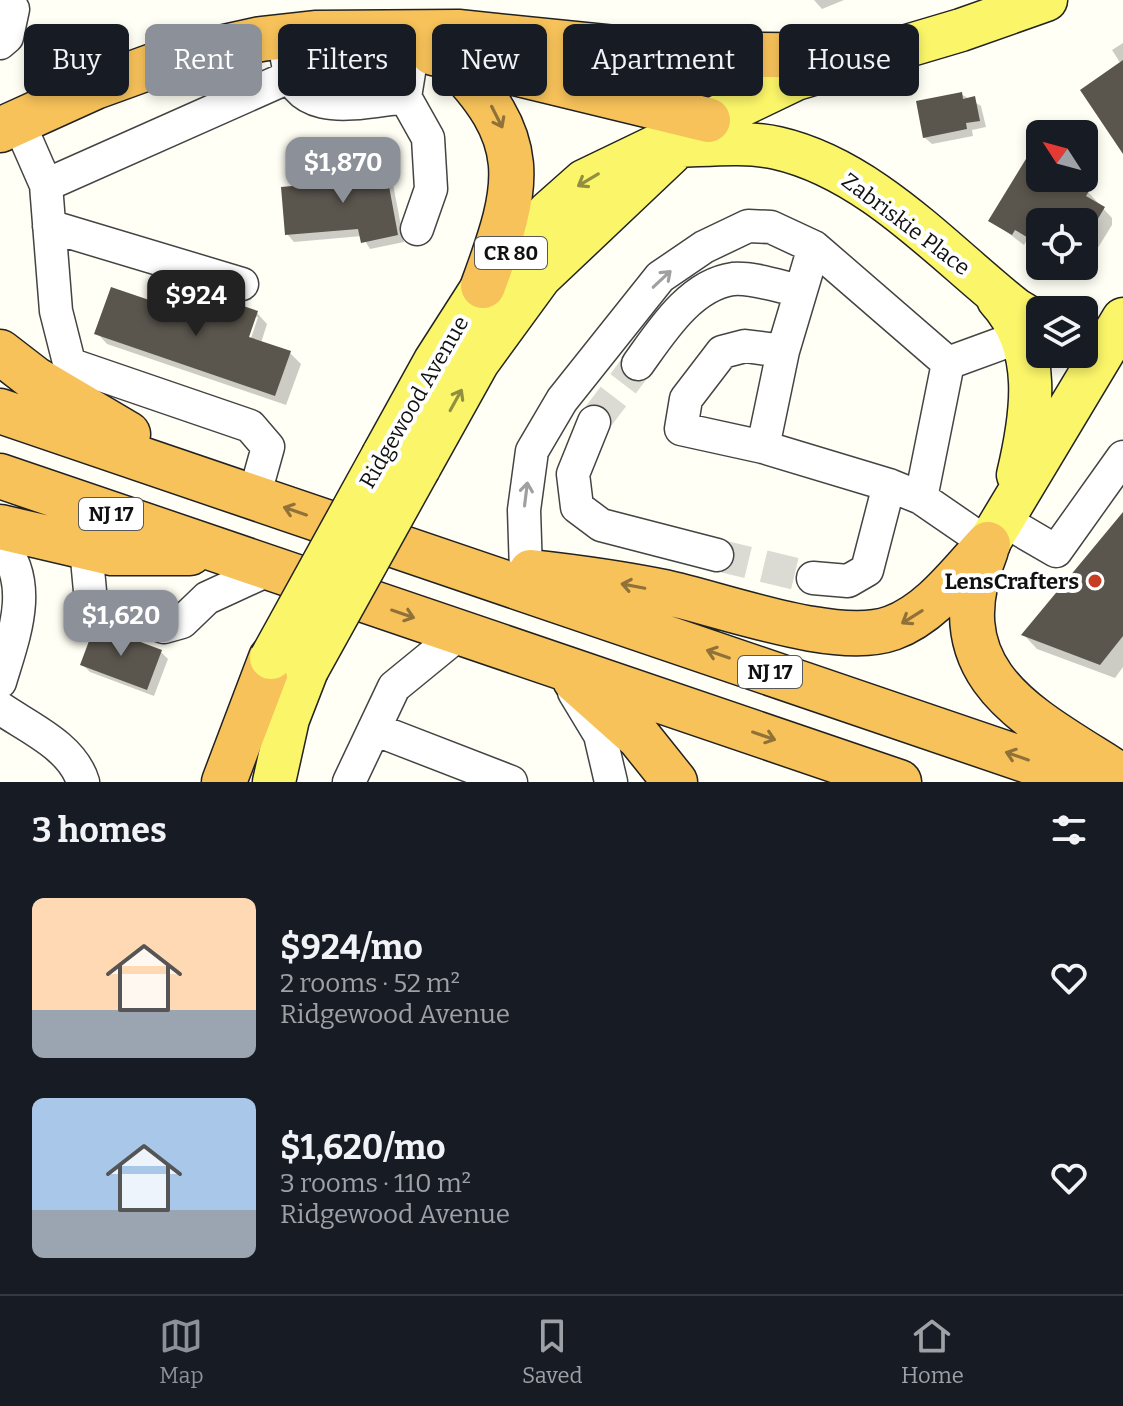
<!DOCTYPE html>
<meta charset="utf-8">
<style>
body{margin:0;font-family:Bitter,serif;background:#242831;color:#f1f3f6;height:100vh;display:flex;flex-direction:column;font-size:30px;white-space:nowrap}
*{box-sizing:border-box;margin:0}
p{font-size:26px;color:#9ea1a6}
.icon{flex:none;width:44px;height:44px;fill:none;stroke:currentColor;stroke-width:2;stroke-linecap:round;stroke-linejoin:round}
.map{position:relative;height:782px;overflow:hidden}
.panel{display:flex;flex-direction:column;background:#171b24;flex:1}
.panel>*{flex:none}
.hud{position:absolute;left:24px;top:24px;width:1076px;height:72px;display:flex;gap:16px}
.needle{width:52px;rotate:306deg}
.buttons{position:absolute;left:1026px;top:120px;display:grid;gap:16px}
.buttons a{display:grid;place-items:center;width:72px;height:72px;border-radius:12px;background:#171b24;box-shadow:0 4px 12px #0003;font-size:40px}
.price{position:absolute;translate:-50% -68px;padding:0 18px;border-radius:16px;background:#8c9099;color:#fff;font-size:26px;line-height:52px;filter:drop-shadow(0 2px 4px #0008)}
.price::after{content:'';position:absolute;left:50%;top:48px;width:24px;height:18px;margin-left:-12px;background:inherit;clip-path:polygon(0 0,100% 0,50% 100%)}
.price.selected{background:#222;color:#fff}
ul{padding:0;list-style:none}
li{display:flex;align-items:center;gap:24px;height:200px;padding:0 32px}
li span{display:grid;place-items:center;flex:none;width:224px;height:160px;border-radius:12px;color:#555}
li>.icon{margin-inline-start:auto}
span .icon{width:96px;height:96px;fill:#fffc;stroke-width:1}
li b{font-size:34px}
h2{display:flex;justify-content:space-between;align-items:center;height:96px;padding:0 32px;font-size:34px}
.tag{padding:0 28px;border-radius:12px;background:#171b24;box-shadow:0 4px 12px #0003;font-size:28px;line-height:72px}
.tag.selected{background:#8c9099;color:#fff}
.dock{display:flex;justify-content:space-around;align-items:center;height:112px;border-top:2px solid #363941;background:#171b24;font-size:22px;color:#9ea1a6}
.dock a{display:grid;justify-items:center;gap:4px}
.dock .selected{color:#8c9099}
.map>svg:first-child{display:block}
.shadow{fill:#0003;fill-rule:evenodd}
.building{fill:#5a554d}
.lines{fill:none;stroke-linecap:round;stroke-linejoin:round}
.minor-tunnel{stroke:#dbdbd3;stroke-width:32;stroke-dasharray:32 16;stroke-linecap:butt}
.minor-casing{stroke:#444;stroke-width:35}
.major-casing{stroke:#222;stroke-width:45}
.highway-casing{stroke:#222;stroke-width:47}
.minor{stroke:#fff;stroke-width:32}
.major{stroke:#fbf669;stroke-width:42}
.highway{stroke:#f7c25a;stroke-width:44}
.major-bridge-casing{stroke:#222;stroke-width:45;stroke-linecap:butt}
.major-bridge{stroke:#fbf669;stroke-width:42}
.oneway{stroke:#907239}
.oneway2{stroke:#928f41}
.oneway3{stroke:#a0a0a0}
.poi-dot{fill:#c63d24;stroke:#fff;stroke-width:3}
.labels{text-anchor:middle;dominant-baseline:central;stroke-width:8;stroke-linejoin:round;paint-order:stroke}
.shield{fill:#fff;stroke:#585858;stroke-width:2}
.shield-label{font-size:20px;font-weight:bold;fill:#111}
.street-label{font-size:22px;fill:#111;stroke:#fff}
.poi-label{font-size:22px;font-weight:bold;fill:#111;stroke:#fff;text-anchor:end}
</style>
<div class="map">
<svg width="1123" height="782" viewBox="0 0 1123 782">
<rect width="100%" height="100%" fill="#fffff5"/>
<path class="shadow" d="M814,0H844L822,9Z
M1123,43V150L1121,64L1112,50Z
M961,94L981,106L986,127L972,130L973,136L932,144L924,137Z
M383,161L390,168L404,242L370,249L362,236L294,242L287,234Z
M1040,163V178H1065L1088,192L1112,218V225L1091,259L1084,255V222H1040V248L1027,240L1024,245L991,220Z
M257,313L267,324L261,343L290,353L301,364L286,405L107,344L97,333ZM254,317H258L248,347L244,346Z
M1123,529V667L1115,678L1037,649L1024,635Z
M161,652L168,659L154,696L90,672L83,665Z"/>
<path class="building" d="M1123,60V154L1080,90Z
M962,92L963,99L975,96L980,121L966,123L967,129L923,138L916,101Z
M1040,136V178H1069L1089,191L1086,196L1105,207L1096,222H1040V245L1015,230L1012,235L988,221Z
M384,159L398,235L361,243L358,229L285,235L281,187L349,181L346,166Z
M111,287L202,318L210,295L258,311L249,337L291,351L275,396L94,334Z
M1123,512V636L1100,665L1021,635Z
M95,625L162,650L147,690L80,665Z"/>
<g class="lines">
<path class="minor-tunnel" d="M594,422L638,364
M717,555L813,578"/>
<defs>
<path id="minor" d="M0,43L7,37L13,9L6,0
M413,48L405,97L428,138L431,189L417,229
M287,59C295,121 359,102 405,97
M25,137L46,185L56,311L80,406
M46,185L289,77
M49,226L242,284
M814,247L783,351L745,346L722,352L686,399L681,429L763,447L889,485L921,498L988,544
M69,364L250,426L268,447L254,497
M638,364C661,332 690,285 733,279C752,277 781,287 800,291
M594,422L573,474L577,507L601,525L717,555
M763,447L783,351
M921,498L948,363
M1003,520L1056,551L1123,457
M0,542C35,584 14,635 0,682
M86,548L91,602L164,627L182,622L207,598L270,569
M526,572L524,510L532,451L562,400L660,277L704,247L748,226L771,227L814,247L948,363L1022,336
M813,578L848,581L867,570L889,485
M574,692L600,735L611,782
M0,708C29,728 72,746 83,782
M374,729L511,782
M349,782L394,687L460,633"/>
<path id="major" d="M678,146C710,145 746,141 777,148C870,169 943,252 1015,309L1040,324
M998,299C1043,348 1032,416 1018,475
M383,455L435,361L483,286L549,212L584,181L796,79L961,30L1046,0
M419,468L478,362L540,277L671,153
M988,544L1123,319
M274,782L288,719L307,670"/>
<path id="highway" d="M433,53L708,120
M448,57C531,139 521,183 483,286
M0,130L95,87L175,58L261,39L315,33L458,32L674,54L871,56
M0,352L35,379L128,434
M0,411L1090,782
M0,476L899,782
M0,527L112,553H190
M986,550C935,677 1032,718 1123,777
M531,572C576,577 620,583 664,592C724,605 837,648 892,628C931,614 960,574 988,544
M575,680L639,737L675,782
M224,782L271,658"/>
</defs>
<use href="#minor" class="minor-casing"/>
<use href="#major" class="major-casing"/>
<use href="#highway" class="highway-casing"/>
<use href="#minor" class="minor"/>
<use href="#major" class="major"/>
<use href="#highway" class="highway"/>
<defs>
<path id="major-bridge" d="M271,658L383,455
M307,670L419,468"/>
</defs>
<use href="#major-bridge" class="major-bridge-casing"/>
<use href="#major-bridge" class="major-bridge"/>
</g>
<defs><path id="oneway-shaft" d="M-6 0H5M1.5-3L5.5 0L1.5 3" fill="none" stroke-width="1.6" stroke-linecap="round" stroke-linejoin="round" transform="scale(2)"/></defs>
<g class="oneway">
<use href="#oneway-shaft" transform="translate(497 117) rotate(63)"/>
<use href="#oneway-shaft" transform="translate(295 511) rotate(-161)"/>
<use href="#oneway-shaft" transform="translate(633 586) rotate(-169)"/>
<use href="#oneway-shaft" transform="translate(403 614) rotate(19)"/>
<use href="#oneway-shaft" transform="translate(912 617) rotate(148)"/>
<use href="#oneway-shaft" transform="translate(718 654) rotate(-161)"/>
<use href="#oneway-shaft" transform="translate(764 736) rotate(19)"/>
<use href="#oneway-shaft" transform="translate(1017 756) rotate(-161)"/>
</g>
<g class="oneway2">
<use href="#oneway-shaft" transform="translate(588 180) rotate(149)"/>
<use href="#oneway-shaft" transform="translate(456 400) rotate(-61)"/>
</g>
<g class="oneway3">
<use href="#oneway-shaft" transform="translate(662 279) rotate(-43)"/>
<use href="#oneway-shaft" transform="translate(526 494) rotate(-83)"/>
</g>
<circle class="poi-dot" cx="1095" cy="581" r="8"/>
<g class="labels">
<g class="shield">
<rect x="475" y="237" width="72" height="32" rx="6"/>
<rect x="79" y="498" width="64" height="32" rx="6"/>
<rect x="738" y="656" width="64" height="32" rx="6"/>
</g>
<g class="shield-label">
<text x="511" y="253">CR 80</text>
<text x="111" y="514">NJ 17</text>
<text x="770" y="672">NJ 17</text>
</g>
<g class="street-label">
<text transform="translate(906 224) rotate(37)">Zabriskie Place</text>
<text transform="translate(414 402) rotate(-60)">Ridgewood Avenue</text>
</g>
<g class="poi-label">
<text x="1079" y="581">LensCrafters</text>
</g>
</g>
</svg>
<div class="buttons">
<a><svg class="needle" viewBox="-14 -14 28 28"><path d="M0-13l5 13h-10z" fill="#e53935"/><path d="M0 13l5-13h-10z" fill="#9ea1a6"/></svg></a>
<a><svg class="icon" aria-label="locate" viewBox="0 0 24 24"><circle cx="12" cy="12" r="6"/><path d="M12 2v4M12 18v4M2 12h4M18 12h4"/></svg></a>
<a><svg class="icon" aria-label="layers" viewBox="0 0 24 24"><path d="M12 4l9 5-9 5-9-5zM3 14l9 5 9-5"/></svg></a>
</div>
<b class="price" style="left:343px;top:205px">$1,870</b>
<b class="price selected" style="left:196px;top:338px">$924</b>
<b class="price" style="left:121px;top:658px">$1,620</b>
<div class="hud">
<a class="tag">Buy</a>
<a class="tag selected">Rent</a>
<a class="tag">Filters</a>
<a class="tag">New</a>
<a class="tag">Apartment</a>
<a class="tag">House</a>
</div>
</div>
<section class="panel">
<h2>3 homes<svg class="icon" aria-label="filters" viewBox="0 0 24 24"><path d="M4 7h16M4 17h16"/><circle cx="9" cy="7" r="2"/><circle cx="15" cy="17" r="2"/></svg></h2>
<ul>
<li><span style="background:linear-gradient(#ffd9b3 70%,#9aa5b1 0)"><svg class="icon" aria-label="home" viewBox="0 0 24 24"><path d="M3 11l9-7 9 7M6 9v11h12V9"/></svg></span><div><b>$924/mo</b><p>2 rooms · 52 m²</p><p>Ridgewood Avenue</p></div><svg class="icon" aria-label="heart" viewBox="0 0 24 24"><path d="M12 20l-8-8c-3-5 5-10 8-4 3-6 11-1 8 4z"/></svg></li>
<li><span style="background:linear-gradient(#a9c7e8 70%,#9aa5b1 0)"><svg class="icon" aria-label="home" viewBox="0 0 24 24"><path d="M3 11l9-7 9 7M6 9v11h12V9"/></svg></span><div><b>$1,620/mo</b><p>3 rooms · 110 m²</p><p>Ridgewood Avenue</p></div><svg class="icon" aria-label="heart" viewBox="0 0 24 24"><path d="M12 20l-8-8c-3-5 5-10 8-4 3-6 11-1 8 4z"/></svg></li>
</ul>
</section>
<nav class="dock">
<a class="selected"><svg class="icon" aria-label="map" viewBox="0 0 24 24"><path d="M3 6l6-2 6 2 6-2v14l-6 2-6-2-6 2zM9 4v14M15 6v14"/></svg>Map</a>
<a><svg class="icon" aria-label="saved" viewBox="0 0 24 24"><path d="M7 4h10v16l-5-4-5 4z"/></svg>Saved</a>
<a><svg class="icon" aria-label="home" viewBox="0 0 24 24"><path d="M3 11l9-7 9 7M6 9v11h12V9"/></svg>Home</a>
</nav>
